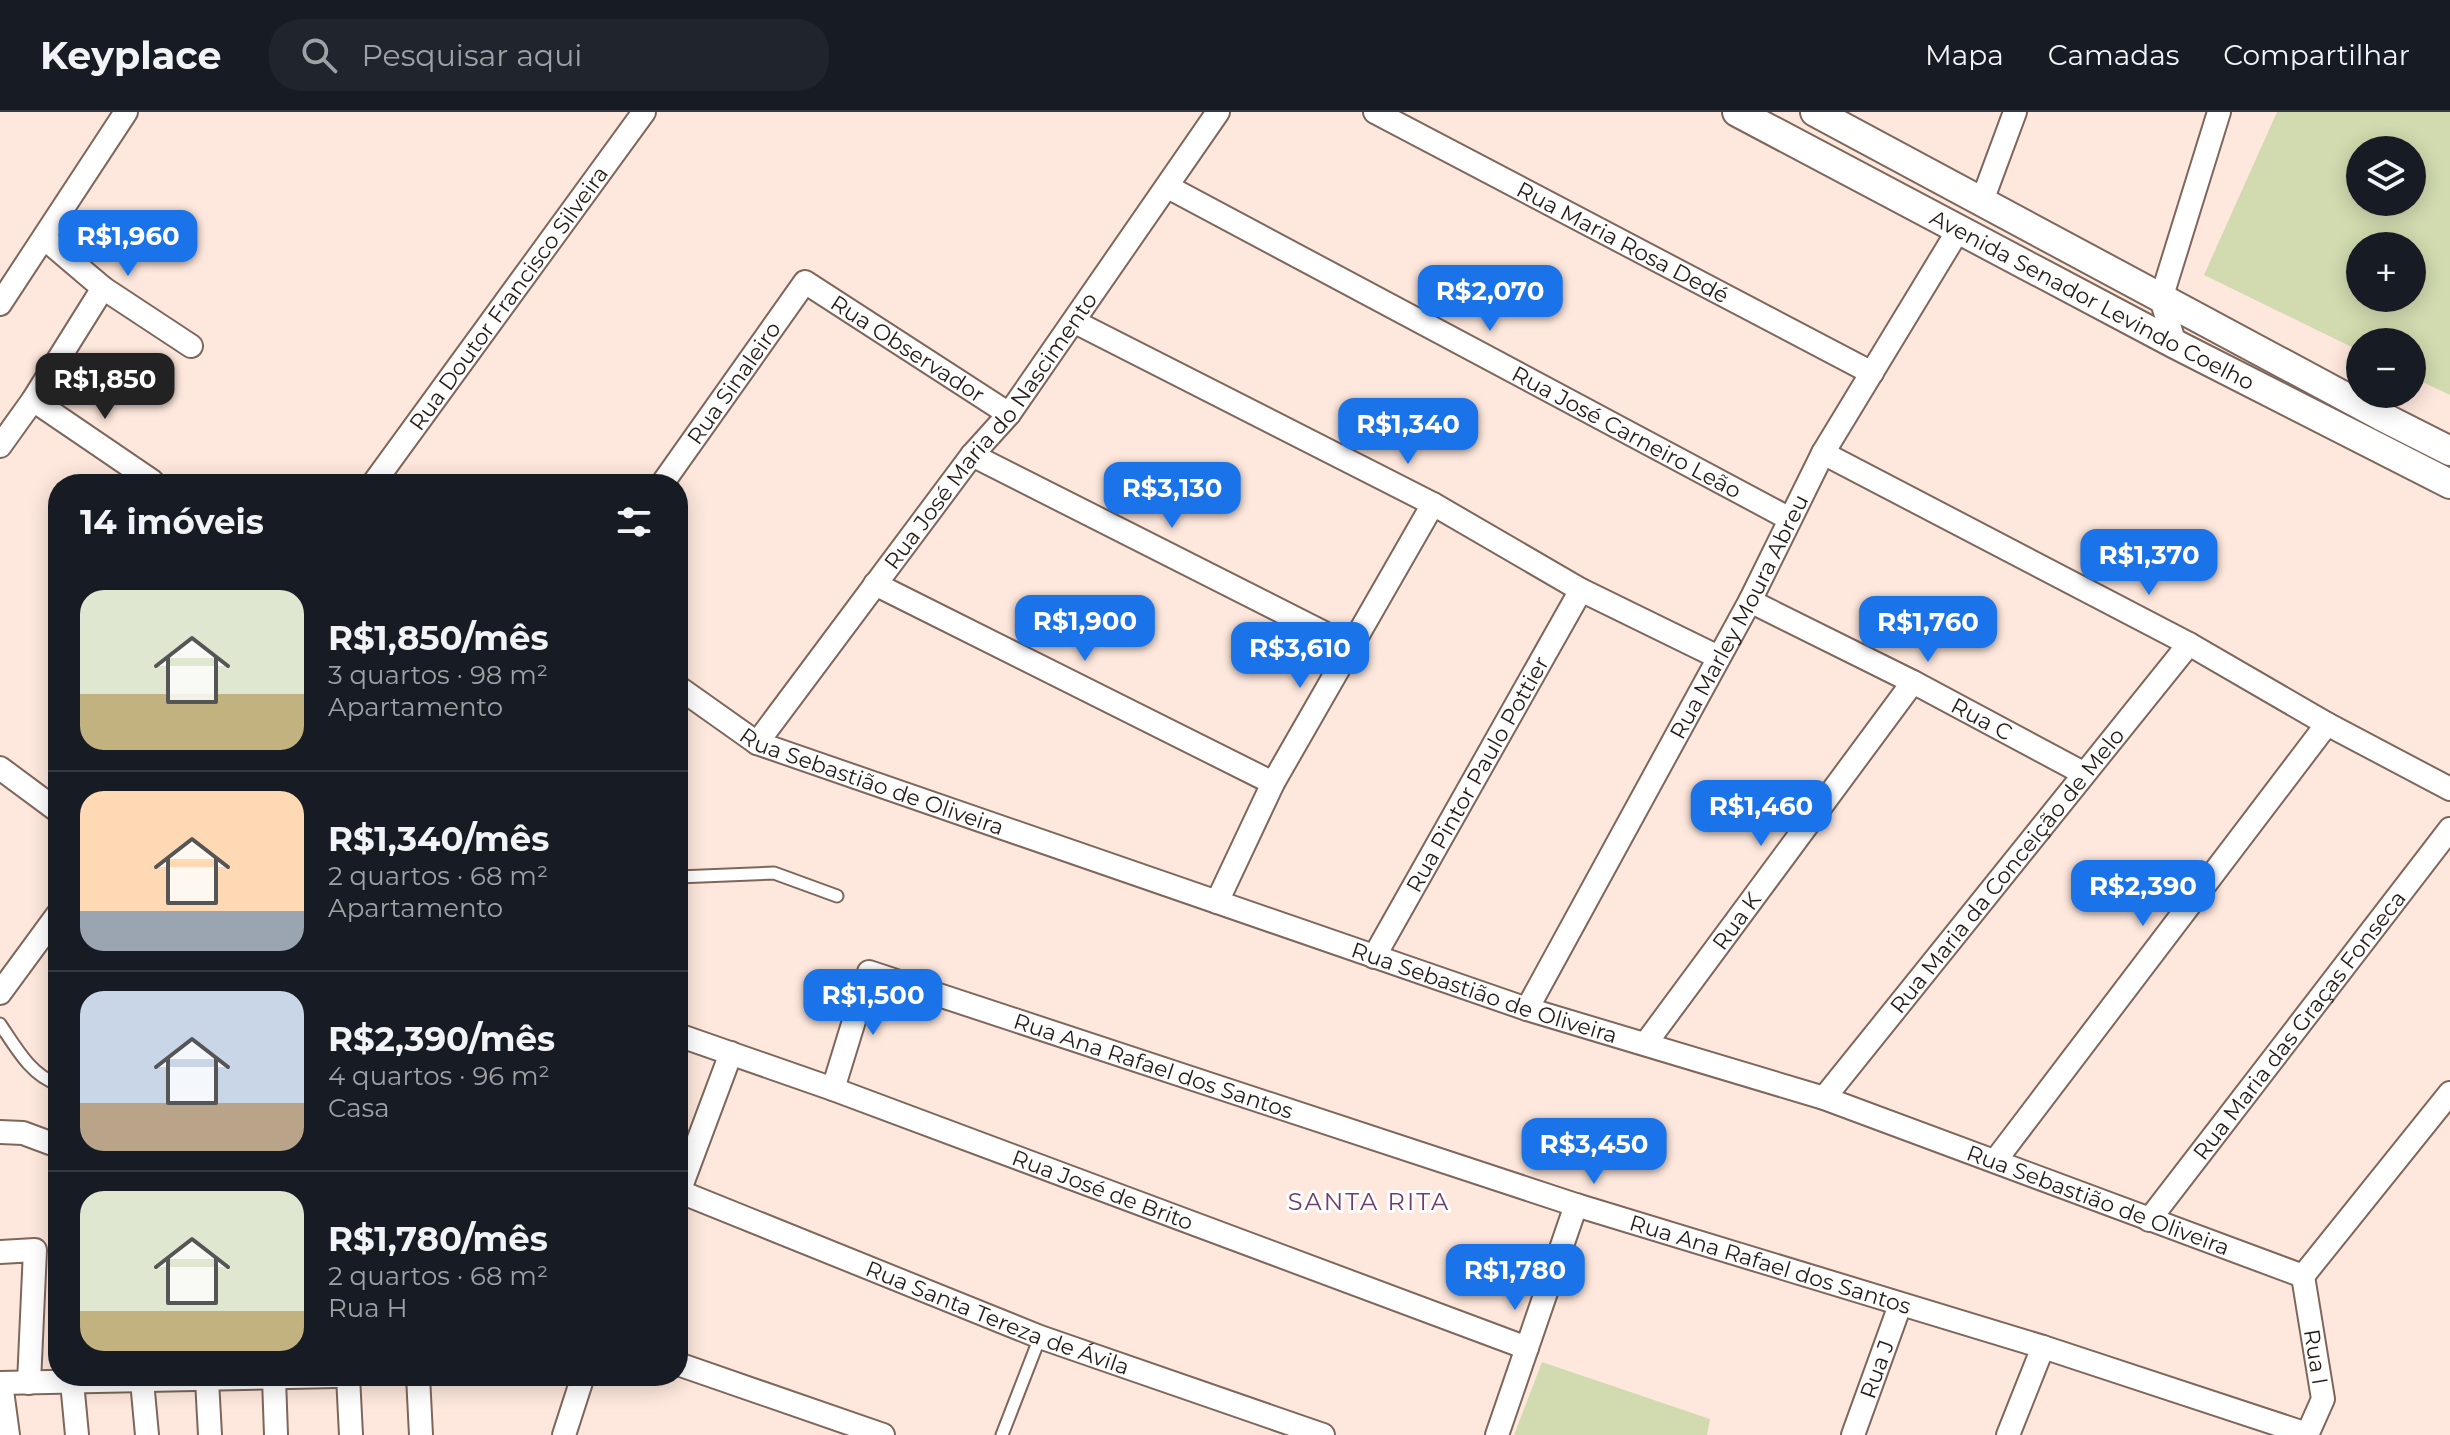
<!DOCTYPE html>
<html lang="pt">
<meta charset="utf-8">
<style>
body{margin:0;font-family:Montserrat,sans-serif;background:#20242c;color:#f1f3f6;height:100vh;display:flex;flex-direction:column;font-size:30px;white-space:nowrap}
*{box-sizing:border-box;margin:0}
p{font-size:26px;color:#9ea1a6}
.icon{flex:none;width:44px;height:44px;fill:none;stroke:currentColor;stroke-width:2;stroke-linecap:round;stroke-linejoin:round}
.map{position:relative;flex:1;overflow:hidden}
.side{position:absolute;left:48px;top:362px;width:640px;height:912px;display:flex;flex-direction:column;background:#171b24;border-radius:32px;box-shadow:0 4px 20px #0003}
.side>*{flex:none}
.controls{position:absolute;left:2346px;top:24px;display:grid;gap:16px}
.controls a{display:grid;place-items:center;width:80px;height:80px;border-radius:50%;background:#171b24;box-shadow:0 4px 20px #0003;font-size:40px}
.price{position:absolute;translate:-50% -68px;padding:0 18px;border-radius:16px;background:#1a73e8;color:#fff;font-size:26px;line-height:52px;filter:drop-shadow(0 2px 4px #0008)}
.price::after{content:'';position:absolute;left:50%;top:48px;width:24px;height:18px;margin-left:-12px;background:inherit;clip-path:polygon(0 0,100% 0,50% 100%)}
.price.selected{background:#222;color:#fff}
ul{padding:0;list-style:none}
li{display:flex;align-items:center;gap:24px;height:200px;padding:0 32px}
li+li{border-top:2px solid #363941}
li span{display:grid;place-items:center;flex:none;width:224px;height:160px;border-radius:24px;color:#555}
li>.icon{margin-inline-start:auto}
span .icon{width:96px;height:96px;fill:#fffc;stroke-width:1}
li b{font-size:34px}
h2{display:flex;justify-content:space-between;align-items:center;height:96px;padding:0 32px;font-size:34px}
header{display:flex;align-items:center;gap:48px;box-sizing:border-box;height:112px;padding:0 40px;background:#171b24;border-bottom:2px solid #363941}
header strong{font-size:38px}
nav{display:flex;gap:44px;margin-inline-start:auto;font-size:28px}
.search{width:560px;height:72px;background:#20242c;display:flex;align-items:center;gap:20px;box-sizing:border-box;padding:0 28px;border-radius:32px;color:#9ea1a6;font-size:30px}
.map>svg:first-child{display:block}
.green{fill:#d1dbaf;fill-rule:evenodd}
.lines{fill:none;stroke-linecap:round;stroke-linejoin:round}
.service-casing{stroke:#7e665b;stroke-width:15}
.minor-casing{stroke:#7e665b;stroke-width:26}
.tertiary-casing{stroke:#7e665b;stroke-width:32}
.service{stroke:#fff;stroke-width:11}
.minor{stroke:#fff;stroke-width:22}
.tertiary{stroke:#fff;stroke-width:28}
.labels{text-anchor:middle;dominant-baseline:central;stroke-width:6;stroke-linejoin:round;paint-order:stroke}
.street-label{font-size:22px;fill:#261c17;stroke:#fff}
.neighbourhood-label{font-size:24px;letter-spacing:2px;fill:#6f3c6e;stroke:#fff}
</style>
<header>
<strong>Keyplace</strong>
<div class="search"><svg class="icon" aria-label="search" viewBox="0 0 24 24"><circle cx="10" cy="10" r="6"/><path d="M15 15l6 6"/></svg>Pesquisar aqui</div>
<nav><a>Mapa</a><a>Camadas</a><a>Compartilhar</a></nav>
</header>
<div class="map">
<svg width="2450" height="1323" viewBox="0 0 2450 1323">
<rect width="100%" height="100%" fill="#fee8dd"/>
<path class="green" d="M2277,0H2450V283L2412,265V230H2360V239L2204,163ZM2360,38H2412V90H2360ZM2412,134V186H2360V134Z
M1542,1250L1710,1307L1707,1323H1514Z"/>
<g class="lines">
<defs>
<path id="service" d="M678,765L774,761L837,784
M0,912C15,934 31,964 58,972
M1002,1323L1040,1225"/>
<g id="minor">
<path id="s1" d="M1375,0L1872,261"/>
<path id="s2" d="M1168,75L1790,407"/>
<path d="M1982,89L2015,0"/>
<path d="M44,126L103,176L191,234"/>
<path d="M0,192L126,0"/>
<path d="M1075,210L1433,392L1581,478L1718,545"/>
<path d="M2175,232L2161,187L2219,0"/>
<path d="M33,288L152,369"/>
<path d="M0,334L33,288L103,176"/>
<path d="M1823,341L2189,532L2327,612L2450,677"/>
<path d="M972,343L1350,534"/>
<path id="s3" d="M373,372L644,0"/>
<path id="s4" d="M662,372L805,170L1009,302"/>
<path d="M875,472L1273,671"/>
<path id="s5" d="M1750,489L1913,570L2083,661"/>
<path id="s6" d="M678,575L757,631L1527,897L1824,986L2303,1164"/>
<path id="s7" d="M757,631L972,343L1009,302L1218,0"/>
<path d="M0,656L58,699"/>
<path d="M1217,790L1273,671L1433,392"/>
<path id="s8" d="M1374,845L1581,478"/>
<path d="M0,881L58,802"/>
<path id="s9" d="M1527,897L1750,489L1823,341L1959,117"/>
<path id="s10" d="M678,923L833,977L1527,1236"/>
<path id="s11" d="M1646,931L1913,570"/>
<path id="s12" d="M833,977L869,860L1576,1093L2043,1235L2307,1322"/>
<path id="s13" d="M1824,986L2189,532"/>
<path d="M0,1020L23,1021L58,1034"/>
<path d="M1995,1049L2327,612"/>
<path id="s14" d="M678,1079L1040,1225L1323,1323"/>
<path d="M679,1080L731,941"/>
<path id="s15" d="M2149,1108L2450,717"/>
<path d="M0,1140L35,1138L29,1271"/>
<path d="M2303,1164L2450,981"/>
<path id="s16" d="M2303,1164L2323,1287L2307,1323"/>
<path d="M678,1252L883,1323"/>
<path d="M348,1264L351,1323"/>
<path d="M418,1264L421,1323"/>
<path d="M274,1267L276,1323"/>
<path d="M207,1268L210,1323"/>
<path d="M142,1269L147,1323"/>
<path d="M72,1270L77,1323"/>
<path d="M0,1271L336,1264"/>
<path d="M1,1271L8,1323"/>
<path d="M564,1323L583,1264"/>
<path d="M1497,1323L1576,1093"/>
<path id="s17" d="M1853,1323L1900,1193"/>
<path d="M2008,1323L2043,1235"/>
</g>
<g id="tertiary">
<path id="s18" d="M1737,0L2175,232L2450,372"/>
<path d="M1815,0L2381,304L2450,339"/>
</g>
</defs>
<use href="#service" class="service-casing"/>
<use href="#minor" class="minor-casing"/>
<use href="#tertiary" class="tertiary-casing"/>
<use href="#service" class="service"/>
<use href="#minor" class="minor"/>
<use href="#tertiary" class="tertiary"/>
</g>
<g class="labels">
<g class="street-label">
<text stroke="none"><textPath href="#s1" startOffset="280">Rua Maria Rosa Dedé</textPath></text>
<text stroke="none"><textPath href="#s3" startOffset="230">Rua Doutor Francisco Silveira</textPath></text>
<text stroke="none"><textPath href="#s18" startOffset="402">Avenida Senador Levindo Coelho</textPath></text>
<text stroke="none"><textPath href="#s4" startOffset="370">Rua Observador</textPath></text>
<text stroke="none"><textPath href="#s4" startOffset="124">Rua Sinaleiro</textPath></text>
<text stroke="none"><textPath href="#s7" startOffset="390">Rua José Maria do Nascimento</textPath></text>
<text stroke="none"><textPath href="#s2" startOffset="520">Rua José Carneiro Leão</textPath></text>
<text stroke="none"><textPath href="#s9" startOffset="446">Rua Marley Moura Abreu</textPath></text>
<text stroke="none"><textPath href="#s5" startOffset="260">Rua C</textPath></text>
<text stroke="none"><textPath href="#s8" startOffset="210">Rua Pintor Paulo Pottier</textPath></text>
<text stroke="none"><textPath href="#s6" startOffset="218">Rua Sebastião de Oliveira</textPath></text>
<text stroke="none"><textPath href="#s13" startOffset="292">Rua Maria da Conceição de Melo</textPath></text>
<text stroke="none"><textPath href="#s11" startOffset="152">Rua K</textPath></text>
<text stroke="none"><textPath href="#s6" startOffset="866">Rua Sebastião de Oliveira</textPath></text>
<text stroke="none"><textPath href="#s15" startOffset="246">Rua Maria das Graças Fonseca</textPath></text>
<text stroke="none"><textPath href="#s12" startOffset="422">Rua Ana Rafael dos Santos</textPath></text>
<text stroke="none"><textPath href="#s10" startOffset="452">Rua José de Brito</textPath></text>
<text stroke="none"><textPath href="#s6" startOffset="1514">Rua Sebastião de Oliveira</textPath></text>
<text stroke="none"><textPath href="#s12" startOffset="1070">Rua Ana Rafael dos Santos</textPath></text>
<text stroke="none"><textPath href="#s14" startOffset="344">Rua Santa Tereza de Ávila</textPath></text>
<text stroke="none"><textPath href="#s16" startOffset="82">Rua I</textPath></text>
<text stroke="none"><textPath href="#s17" startOffset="70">Rua J</textPath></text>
</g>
<g class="neighbourhood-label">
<text x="1369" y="1089">SANTA RITA</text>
</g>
</g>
</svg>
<div class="controls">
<a><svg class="icon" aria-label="layers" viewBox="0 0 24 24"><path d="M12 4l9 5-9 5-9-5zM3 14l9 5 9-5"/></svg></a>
<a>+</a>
<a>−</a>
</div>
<b class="price" style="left:128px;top:166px">R$1,960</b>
<b class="price" style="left:1490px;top:221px">R$2,070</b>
<b class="price selected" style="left:105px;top:309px">R$1,850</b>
<b class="price" style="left:1408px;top:354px">R$1,340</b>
<b class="price" style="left:1172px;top:418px">R$3,130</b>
<b class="price" style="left:2149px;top:485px">R$1,370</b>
<b class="price" style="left:1085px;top:551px">R$1,900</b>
<b class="price" style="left:1928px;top:552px">R$1,760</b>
<b class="price" style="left:1300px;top:578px">R$3,610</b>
<b class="price" style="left:1761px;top:736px">R$1,460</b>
<b class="price" style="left:2143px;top:816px">R$2,390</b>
<b class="price" style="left:873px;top:925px">R$1,500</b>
<b class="price" style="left:1594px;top:1074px">R$3,450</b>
<b class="price" style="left:1515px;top:1200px">R$1,780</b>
<section class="side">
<h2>14 imóveis<svg class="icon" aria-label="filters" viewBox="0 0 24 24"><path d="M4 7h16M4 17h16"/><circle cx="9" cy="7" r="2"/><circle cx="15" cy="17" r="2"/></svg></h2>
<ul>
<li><span style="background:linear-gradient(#dfe7d0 65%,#c2b280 0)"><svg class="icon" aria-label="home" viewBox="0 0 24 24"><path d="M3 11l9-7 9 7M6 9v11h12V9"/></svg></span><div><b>R$1,850/mês</b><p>3 quartos · 98 m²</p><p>Apartamento</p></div></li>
<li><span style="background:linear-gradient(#ffd9b3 75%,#9aa5b1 0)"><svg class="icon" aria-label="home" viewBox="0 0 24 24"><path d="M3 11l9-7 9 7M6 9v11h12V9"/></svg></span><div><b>R$1,340/mês</b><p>2 quartos · 68 m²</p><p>Apartamento</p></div></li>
<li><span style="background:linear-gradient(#c9d6e8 70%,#b9a48a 0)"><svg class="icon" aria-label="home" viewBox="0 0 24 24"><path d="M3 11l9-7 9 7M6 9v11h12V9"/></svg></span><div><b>R$2,390/mês</b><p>4 quartos · 96 m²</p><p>Casa</p></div></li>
<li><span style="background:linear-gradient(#dfe7d0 75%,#c2b280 0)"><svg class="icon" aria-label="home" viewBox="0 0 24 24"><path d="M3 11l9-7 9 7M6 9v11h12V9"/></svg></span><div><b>R$1,780/mês</b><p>2 quartos · 68 m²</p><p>Rua H</p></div></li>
</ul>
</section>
</div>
